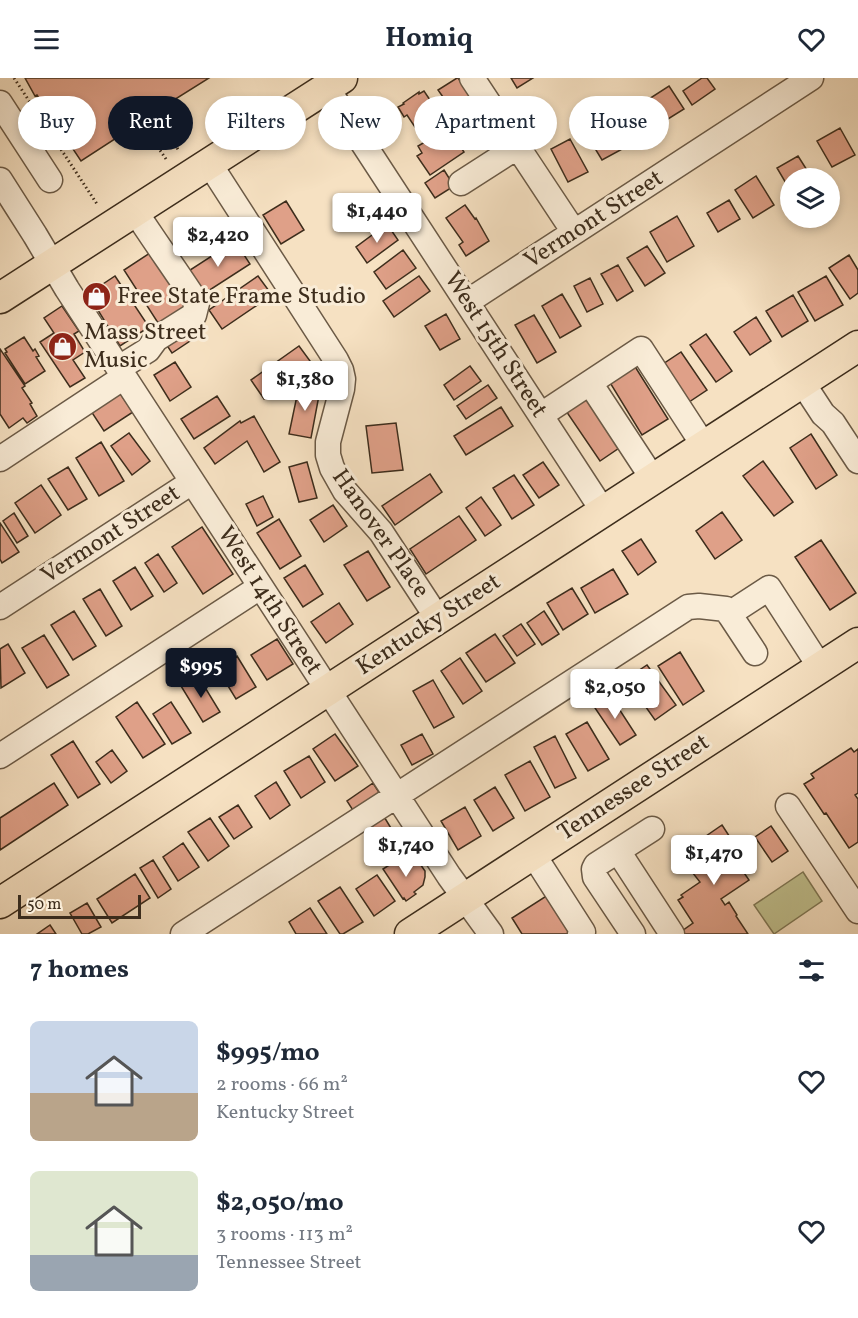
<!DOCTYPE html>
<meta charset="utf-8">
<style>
body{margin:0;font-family:Vollkorn,serif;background:#f6f6f7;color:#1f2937;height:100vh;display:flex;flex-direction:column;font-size:22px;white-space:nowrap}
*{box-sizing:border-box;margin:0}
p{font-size:20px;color:#747a83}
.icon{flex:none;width:33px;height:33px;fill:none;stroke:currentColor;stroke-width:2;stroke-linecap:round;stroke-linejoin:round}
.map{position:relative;height:856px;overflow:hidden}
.sheet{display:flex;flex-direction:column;background:#fff;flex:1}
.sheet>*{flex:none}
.hud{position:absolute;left:18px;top:18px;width:822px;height:54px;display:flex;gap:12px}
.fabs{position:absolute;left:780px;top:90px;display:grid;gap:12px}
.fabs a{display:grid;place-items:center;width:60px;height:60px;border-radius:50%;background:#fff;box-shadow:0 3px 9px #0003;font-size:30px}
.scale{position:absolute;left:18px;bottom:15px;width:123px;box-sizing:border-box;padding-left:6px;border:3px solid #3d2d1c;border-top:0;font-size:16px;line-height:21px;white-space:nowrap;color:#3d2d1c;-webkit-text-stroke:4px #f9ecd7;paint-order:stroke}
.price{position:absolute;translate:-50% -51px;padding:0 14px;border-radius:6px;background:#fff;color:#222;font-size:20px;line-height:39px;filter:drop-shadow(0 2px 3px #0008)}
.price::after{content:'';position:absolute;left:50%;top:36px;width:18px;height:14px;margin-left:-9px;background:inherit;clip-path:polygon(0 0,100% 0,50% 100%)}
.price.active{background:#111827;color:#fff}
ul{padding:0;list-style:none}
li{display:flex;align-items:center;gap:18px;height:150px;padding:0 30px}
li span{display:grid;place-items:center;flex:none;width:168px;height:120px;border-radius:9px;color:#555}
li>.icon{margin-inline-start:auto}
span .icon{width:72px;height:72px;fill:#fffc;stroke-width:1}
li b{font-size:26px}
h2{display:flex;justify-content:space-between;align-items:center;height:72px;padding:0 30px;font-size:26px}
.chip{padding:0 21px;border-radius:27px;background:#fff;box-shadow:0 3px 9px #0003;font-size:21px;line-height:54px}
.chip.active{background:#111827;color:#fff}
header{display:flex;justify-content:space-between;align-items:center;height:78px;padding:0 30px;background:#fff;font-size:27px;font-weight:700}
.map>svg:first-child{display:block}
.green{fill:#c1c290;stroke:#7f7856;stroke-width:1.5}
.building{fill:#dfa088;stroke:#3d2d1c;stroke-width:1.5}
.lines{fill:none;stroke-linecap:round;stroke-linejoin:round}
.minor-casing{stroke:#6b5a46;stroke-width:27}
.major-casing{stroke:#3d2d1c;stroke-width:33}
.path{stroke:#3d2d1c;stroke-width:3;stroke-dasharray:1.5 3;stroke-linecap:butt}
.minor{stroke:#f9ecd7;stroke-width:24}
.major{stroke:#f6e1c2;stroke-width:30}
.labels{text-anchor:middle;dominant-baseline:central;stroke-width:6;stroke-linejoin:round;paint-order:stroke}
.street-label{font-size:24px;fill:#3d2d1c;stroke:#f9ecd7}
.poi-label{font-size:24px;fill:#3d2d1c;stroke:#f9ecd7;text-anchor:start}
</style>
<header><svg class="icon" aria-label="menu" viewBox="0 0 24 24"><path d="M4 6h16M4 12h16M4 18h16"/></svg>Homiq<svg class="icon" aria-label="heart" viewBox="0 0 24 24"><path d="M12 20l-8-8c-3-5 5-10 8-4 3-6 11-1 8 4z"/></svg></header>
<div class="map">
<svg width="858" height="856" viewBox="0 0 858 856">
<rect width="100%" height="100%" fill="#f6e1c2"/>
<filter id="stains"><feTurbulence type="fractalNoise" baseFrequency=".00333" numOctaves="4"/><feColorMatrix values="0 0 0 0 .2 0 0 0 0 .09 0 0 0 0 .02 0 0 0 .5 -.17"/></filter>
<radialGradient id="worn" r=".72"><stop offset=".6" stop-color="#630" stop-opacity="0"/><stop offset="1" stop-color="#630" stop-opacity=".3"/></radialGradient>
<path class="green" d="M803,794L822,823L774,856L754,827Z"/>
<path class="building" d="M25,0H209L169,25L171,28L129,56L127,53L81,83L37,17L35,18Z
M457,0H458L493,48L474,60L476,62L462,71L464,74L430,97L417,78L422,75L418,68L425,64L407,37L404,39L398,29L404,26L403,25L419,14V16L424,13L430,22L428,24L443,47L453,40L441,21L443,19L438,12Z
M511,0H533L517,10Z
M702,0H707L715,11L692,27L683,13Z
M669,8L684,31L652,51L638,28Z
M608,40L626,69L602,82L585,54Z
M840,50L855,77L832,89L817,63Z
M570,61L588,94L568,104L551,71Z
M798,78L812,100H790V112L777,90Z
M444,92L454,108L435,120L425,105Z
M756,98L774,127L753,140L735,112Z
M729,122L740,141L718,154L707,135Z
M286,123L304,152L281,166L263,137Z
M465,127L475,141L476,140L489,163L466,178L459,167L463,164L446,140Z
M677,138L694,168L667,184L650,154Z
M387,146L398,162L367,185L356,169Z
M235,163L250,186L202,217L187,194Z
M647,168L665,195L645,208L627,180Z
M403,172L416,190L386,211L374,194Z
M153,173L189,229L160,248L124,192Z
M849,177L858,192V215L850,221L829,190Z
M618,187L633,213L617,223L601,196Z
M115,198L149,249L120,268L88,216Z
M258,198L272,217L222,251L209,232Z
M419,198L430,213L394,239L383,223Z
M826,198L843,227L815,243L798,214Z
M590,200L603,226L587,234L574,208Z
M562,216L581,248L560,260L542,228Z
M793,217L808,243L782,259L766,233Z
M62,228L79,253L74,256L85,274L73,282L85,300L70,309L40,264L54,255L44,240Z
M446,236L460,261L440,272L425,248Z
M534,237L556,274L537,285L515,247Z
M756,239L771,263L750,277L734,254Z
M194,243L202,255L172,275L164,263Z
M706,256L732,293L716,304L690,267Z
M24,259L33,273L35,271L39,278L36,279L45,293L25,306L5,275L7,274L5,271Z
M299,268L313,287L264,321L251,302Z
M0,271L25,308L22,310L32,325L30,326L37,338L27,345L23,340L9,350L0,336Z
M681,274L707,312L689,324L663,286Z
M175,284L191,309L170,323L154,297Z
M634,287L668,341L642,357L609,303Z
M470,288L481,303L454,322L444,307Z
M488,307L497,320L466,341L457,328Z
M299,308L320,312L311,360L289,356Z
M117,311L133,334L104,353L89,330Z
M586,315L622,368L600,383L564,330Z
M217,318L230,338L194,361L181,341Z
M501,329L513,348L466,377L454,358Z
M254,338L280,384L264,394L247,363L215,386L204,370L240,343L241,345Z
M396,345L403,392L372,395L366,348Z
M129,355L150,383L132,397L111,368Z
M811,356L837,397L816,411L790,370Z
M101,364L124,403L99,418L76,380Z
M763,383L793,424L774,438L743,398Z
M307,384L317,420L299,424L289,389Z
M543,384L559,407L539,420L523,397Z
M68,389L87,421L68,432L48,401Z
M430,396L442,414L395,447L382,428Z
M514,397L534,427L512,441L493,410Z
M41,407L61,437L35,455L15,425Z
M263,418L273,439L257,448L246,426Z
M481,419L501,447L485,458L466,430Z
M333,427L347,448L324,464L310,442Z
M722,434L742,462L715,481L696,453Z
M14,435L28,458L17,465L3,443Z
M459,438L476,462L426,496L410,471Z
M279,441L301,478L280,491L257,455Z
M0,445L19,474L2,485L0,481Z
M202,449L233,496L203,516L172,469Z
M641,461L656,484L638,497L622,473Z
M821,462L856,515L830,532L795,479Z
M368,473L390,509L367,523L344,487Z
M158,476L177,505L164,514L145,485Z
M305,487L323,516L303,529L284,500Z
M135,489L153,518L131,532L113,503Z
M613,491L628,516L595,535L581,510Z
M572,510L588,536L563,552L547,525Z
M100,511L122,548L106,558L83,521Z
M339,525L353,546L326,565L311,544Z
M74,533L96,568L73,582L51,547Z
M544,533L559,556L542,567L527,545Z
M521,546L535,566L517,578L503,558Z
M495,556L515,585L486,604L466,575Z
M44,557L69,597L47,610L22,570Z
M277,561L293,586L267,602L251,577Z
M8,566L25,595L1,610L0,571Z
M680,574L704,613L683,627L658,588Z
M237,578L256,609L236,621L217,590Z
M460,580L482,613L463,626L441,593Z
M647,587L676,627L655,642L626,601Z
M198,598L220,634L203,644L181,608Z
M433,602L454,639L434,650L413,613Z
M610,617L636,657L620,667L593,627Z
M137,624L165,666L143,680L116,639Z
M171,624L191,655L172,666L153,636Z
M587,644L609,681L588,693L566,656Z
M335,656L358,688L335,703L313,671Z
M422,656L433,676L412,687L401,667Z
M555,658L576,700L555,710L534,669Z
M73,663L100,706L78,720L51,677Z
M851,670L854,674L858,671V715L855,717L858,721V764L849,770L826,735L824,736L804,706L814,700L811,696Z
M112,672L127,693L111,705L96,684Z
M309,678L325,704L301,720L284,693Z
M530,683L550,719L525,733L505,697Z
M276,704L290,727L270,741L255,718Z
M54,705L68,727L0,772V740Z
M373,705L382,719L356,737L347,723Z
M495,709L514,740L493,753L474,722Z
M238,727L252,749L234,761L219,739Z
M465,729L481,758L458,772L441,743Z
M383,737L400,765L380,777L363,749Z
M210,740L229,768L208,783L188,754Z
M722,747L737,770L734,772L741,784L738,786L749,802L721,821L725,827L729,824L737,837L736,838L748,856H684L682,853L693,845L678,822L683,819L681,817L700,804L692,794L695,792L685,777L698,768L696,765Z
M771,748L788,773L772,784L755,759Z
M183,765L199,789L178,803L163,779Z
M153,782L171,811L158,820L140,790Z
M397,782L404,792L418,783L425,793V799L423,807L414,814L416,816L406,823L404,820L403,821L383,791Z
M135,796L150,820L112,845L97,821Z
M377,797L395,823L374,838L356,811Z
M340,809L363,844L343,856H340L318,823Z
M551,815L575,851L567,856H522L512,840Z
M87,825L101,849L88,856H82L70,835Z
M310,830L327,856H296L289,844Z
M50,847L56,856H37Z"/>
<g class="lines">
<defs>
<path id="minor" d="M472,0L574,154
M327,10L603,433
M0,25L50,102
M209,85L336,282L341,292L343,301L342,311L328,364V377L332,390L345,413L381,454L438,541
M0,102L35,157L67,211L449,798L491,856
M461,105L517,69
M467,224L811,0
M119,290L148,272L156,261L194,237L197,225C177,194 155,164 135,133
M802,304L823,336L833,345L858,383
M590,305L653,401
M541,337L641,271L704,368
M0,381L124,299
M0,529L192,404
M729,536L769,510L820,589
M0,678L260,509
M788,728L858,833
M618,773L672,856
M533,776L583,854L580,856
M183,856L688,529L699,528L726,531L755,575
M633,856L595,799L594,791L596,787L652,751"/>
<path id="major" d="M0,220L342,0
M0,825L858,268
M410,856L858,565"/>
</defs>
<use href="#minor" class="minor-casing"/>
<use href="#major" class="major-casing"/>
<path class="path" d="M14,0L97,126
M150,42L154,48
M166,81L147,53L161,44L179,73"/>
<use href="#minor" class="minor"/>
<use href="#major" class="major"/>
</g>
<defs>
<symbol id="shop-disc" viewBox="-11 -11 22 22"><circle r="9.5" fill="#8f2418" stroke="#f9ecd7"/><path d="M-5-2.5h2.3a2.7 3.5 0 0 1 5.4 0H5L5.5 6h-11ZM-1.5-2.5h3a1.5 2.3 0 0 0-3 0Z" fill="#fff"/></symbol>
</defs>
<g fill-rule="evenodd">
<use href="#shop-disc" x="80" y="202" width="33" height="33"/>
<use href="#shop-disc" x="46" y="252" width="33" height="33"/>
</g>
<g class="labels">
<g class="street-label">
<text transform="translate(594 142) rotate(-33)">Vermont Street</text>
<text transform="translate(495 267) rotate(57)">West 15th Street</text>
<text transform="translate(380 456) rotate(55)">Hanover Place</text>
<text transform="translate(111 457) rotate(-33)">Vermont Street</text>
<text transform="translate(269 523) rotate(57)">West 14th Street</text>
<text transform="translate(429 547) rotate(-33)">Kentucky Street</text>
<text transform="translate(634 710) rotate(-33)">Tennessee Street</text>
</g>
<g class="poi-label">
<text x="117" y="219">Free State Frame Studio</text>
<text x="84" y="255">Mass Street<tspan x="84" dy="28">Music</tspan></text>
</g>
</g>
<rect width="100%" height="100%" filter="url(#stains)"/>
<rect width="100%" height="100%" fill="url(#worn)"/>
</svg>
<div class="fabs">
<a><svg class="icon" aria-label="layers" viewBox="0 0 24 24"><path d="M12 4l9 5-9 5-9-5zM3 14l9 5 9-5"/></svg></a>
</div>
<div class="scale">50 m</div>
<b class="price" style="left:377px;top:166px">$1,440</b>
<b class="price" style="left:218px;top:190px">$2,420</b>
<b class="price" style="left:305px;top:334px">$1,380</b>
<b class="price active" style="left:201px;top:621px">$995</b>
<b class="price" style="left:615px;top:642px">$2,050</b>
<b class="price" style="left:406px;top:800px">$1,740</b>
<b class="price" style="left:714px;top:808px">$1,470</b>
<div class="hud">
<a class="chip">Buy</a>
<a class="chip active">Rent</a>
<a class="chip">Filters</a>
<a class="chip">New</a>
<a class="chip">Apartment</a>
<a class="chip">House</a>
</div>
</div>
<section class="sheet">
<h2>7 homes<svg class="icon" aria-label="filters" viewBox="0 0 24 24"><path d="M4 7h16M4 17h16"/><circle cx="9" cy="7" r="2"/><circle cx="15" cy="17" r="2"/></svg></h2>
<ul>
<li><span style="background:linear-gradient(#c9d6e8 60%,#b9a48a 0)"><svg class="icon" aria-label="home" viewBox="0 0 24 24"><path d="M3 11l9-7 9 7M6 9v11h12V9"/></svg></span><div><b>$995/mo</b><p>2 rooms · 66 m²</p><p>Kentucky Street</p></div><svg class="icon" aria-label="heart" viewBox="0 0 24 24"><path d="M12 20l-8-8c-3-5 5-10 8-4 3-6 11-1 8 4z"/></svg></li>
<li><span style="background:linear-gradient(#dfe7d0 70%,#9aa5b1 0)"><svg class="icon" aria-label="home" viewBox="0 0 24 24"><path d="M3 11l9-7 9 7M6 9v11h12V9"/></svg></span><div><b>$2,050/mo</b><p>3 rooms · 113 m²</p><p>Tennessee Street</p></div><svg class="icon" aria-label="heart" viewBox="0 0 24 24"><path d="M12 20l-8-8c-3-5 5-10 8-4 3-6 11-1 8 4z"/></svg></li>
</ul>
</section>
